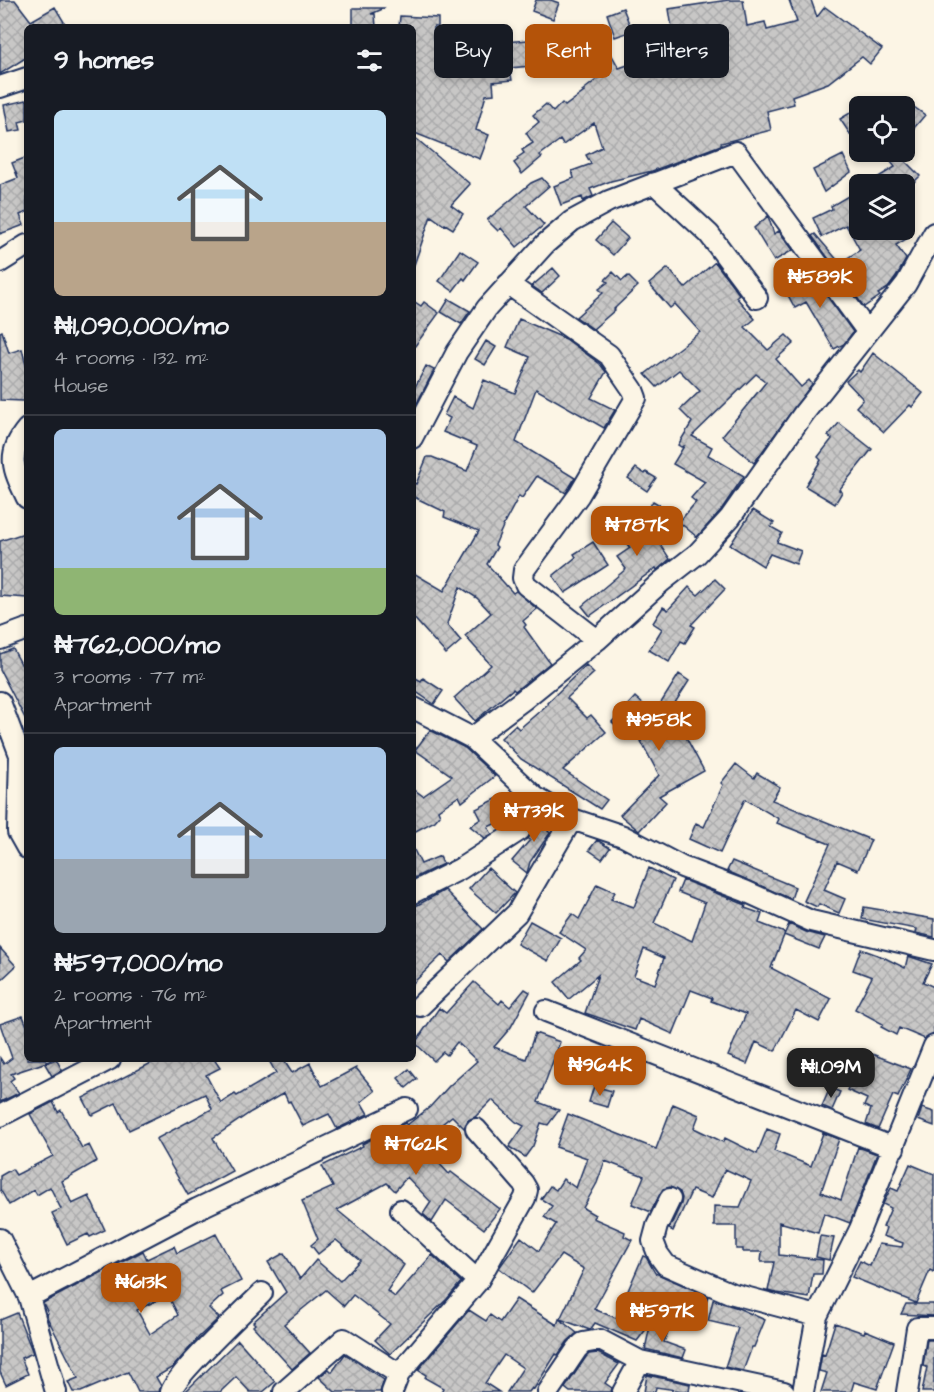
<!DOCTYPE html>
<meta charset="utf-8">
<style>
body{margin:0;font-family:"Architects Daughter",sans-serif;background:#20242c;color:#f1f3f6;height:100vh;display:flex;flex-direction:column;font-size:22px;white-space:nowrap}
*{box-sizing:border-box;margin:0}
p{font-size:20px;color:#9ea1a6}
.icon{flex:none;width:33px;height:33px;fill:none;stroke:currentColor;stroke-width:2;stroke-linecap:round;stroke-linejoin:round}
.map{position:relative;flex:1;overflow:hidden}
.sheet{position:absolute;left:24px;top:24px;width:392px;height:1038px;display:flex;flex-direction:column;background:#171b24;border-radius:9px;box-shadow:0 3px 9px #0003}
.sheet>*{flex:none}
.top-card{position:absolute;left:434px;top:24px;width:410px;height:54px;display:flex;gap:12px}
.fabs{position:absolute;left:849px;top:96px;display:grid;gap:12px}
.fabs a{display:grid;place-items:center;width:66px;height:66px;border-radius:9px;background:#171b24;box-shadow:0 3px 9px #0003;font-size:30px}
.price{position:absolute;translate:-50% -51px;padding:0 14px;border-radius:12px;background:#b45309;color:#fff;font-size:20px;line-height:39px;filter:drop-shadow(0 2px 3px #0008)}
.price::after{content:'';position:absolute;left:50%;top:36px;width:18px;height:14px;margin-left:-9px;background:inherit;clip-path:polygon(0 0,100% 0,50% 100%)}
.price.selected{background:#222;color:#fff}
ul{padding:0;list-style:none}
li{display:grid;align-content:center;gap:12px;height:318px;padding:0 30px}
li+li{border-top:2px solid #363941}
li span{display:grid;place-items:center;height:186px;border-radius:9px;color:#555}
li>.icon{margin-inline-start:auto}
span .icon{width:108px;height:108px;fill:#fffc;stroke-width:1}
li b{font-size:26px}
h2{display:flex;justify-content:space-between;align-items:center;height:72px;padding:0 30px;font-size:26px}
.pill{padding:0 21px;border-radius:9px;background:#171b24;box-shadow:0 3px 9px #0003;font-size:21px;line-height:54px}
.pill.selected{background:#b45309;color:#fff}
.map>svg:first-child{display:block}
.building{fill:url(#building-cross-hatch);stroke:#1b2f5e;stroke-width:1.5;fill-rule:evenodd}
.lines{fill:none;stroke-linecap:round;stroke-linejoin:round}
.minor-casing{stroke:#1b2f5e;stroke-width:24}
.minor{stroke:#fcf5e5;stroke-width:20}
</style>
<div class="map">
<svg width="934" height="1392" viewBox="0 0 934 1392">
<defs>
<pattern id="building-cross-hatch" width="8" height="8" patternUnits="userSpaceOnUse" patternTransform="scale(1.5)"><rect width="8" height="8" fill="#c8c7c6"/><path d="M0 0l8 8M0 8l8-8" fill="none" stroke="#ababac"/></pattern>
</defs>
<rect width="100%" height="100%" fill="#fcf5e5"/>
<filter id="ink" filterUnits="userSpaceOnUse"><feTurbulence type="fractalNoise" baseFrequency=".0167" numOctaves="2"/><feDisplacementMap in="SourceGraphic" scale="12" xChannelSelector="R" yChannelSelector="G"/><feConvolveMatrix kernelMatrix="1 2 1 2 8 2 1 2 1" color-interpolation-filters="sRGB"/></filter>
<g filter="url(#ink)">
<path class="building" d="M0,0H15L31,21L55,7L67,27H27V57L0,74Z
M536,0H551L559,3L553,19L532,11Z
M728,0H743L747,26L765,22L767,30L797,22L789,0H811L817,17L825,7L882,49L870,64L862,57L828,83L792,96L794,104L767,111L771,130L721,143V145L652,171L611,181L590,189L593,196L583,201L582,197L561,205L554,186L574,178L572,171L591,164L586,155L602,147L594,123L563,145L560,140L540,155L542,157L522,174L514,163L518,160L517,158L524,153L522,150L533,143L526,133L539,122L533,115L546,104L553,112L562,103L565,106L584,92L582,91L605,73L596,57L609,50L619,68L636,62L637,63L676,53L669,9Z
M353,8H385L371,14H375L376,27H353Z
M623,8L632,31L615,37L607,14Z
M400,16L438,18V27H434L433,39H436V61H439V63L479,61L478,52L493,51L492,43L528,40L531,66L510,68L512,80L493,82L494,94L486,95L476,130L489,135L480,159L412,132V27H399Z
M27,100V120L19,122L21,130L9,132L4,105Z
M904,100L925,115L904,140Z
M860,107V149L840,119Z
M412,135L470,184L451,205L463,214L453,229L445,224L444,225L431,216L414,265H412Z
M883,152H896L920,176L907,189L904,184H867L895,167Z
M843,155L851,172L824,192L813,170Z
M27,157V212L20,215L24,225L0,234V185L18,178L12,163Z
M542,178L549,186L526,206L544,225L517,247L501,228L498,231L487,220L531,183Z
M860,189V230H904L908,238L896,245L906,259L896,277L888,288L878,294L880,296L864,307L812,236L815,234L840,263L860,250L846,225L822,237L813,218L832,209L831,206Z
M768,216L774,234L779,231L793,250L774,261L754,228Z
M611,223L628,238L613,255L596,240Z
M460,250L478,262L465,280L463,278L453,291L439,281Z
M715,262L739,294L736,297L755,319L745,327L768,350L786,335L794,343L776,359L801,387L809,380L812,384L754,463L722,436L766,382L756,374L692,436L712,447L708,455L744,476L721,510L697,537L679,522L696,502L691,498L705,482L673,464L684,446L681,447L678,445L692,422L680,410L700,391L679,370L657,387L645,374L700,332L675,304L670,308L649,284L668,268L685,288Z
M553,268L560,276L542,293L532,286Z
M613,272L622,281L628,276L638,286L614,309L615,310L593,329L576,317L603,293L599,289L608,282L605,280Z
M811,274L853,332L844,344L834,349L806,302L795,308L784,288Z
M449,299L470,311L461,324L441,312Z
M412,300L421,306L424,302L439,313L412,350Z
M519,319L566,339L600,364L606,372L591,398L615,410L604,428L536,389L516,442L575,478L566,493L537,476L522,498L519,496L504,524L495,545L497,547L487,564L513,593L516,591L537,609L523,621L526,625L524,627L550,663L515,691L513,689L475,721L454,698L491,665L465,636L491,613L477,598L460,587L447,624L461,641L446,654L412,616V572L444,591L479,531L444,517L445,512L412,496V482L416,484L427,457H432L467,471L477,446L443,432L450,418L444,415L453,397L473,408L484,380L515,393L530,357L507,347Z
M2,331L9,353L22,349L27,369V399L23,401L0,400V332Z
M486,341L496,347L485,365L475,359Z
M873,353L923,393L912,407L910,405L884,432L856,407L863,399L846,381L858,370L860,372Z
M426,366L434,370L417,403L412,401V393Z
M839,423L872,449L839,490L842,492L835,504L805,486L821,460L818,457L832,439L828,436Z
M636,468L645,474L646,472L656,478L647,491L628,478Z
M653,501L675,514L658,541L670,559L657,570L656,568L590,616L582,606L626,569L617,557L630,548L627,544Z
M753,510L774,523L771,527L782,533L777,542L801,551L796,564L770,554L763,566L730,545Z
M27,532V598L0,596V541Z
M593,542L608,565L565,593L553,576L576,557L574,554Z
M715,579L725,589L691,625L695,627L685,643L681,641L669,662L649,650L662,629L653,623L663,607L668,610L689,587L698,595Z
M13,649L27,675V722L0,670V654Z
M586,665L594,673L567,698L587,718L591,715L606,732L563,770L607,800L600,809L521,759L501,738L515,725L519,729L548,704L547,703Z
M679,674L689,681L671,709L704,771L659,796L666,802L639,831L620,815L659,775L635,730L629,737L612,722L635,697L654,714Z
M412,676L421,681L423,678L443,691L434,704L412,689Z
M430,730L465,748L495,776L462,802L459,796L438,810L440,815L435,821L412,833V788L423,796L452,776L415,750Z
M736,764L754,778L757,773L780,787L772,800L871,840L858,870L837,861L824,890L845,899L839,913L819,904L817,907L804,901L830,844L777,823L779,819L745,799L720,853L689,839L696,823L704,827L723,785L721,783Z
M504,795L510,806L520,801L511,822L507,818L488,827L492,834L485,838L470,826L481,819L476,809Z
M540,814L555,823L548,831L550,833L530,862L527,873L512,861L530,840L528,839Z
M597,840L610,848L602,859L589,850Z
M412,846L421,864L440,856L443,864L412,879Z
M732,861L795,887L791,899L727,871Z
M488,868L515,893L496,913L469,889Z
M649,868L673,880L654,923L692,941L705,903L678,892L683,880L746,905L745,908L762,914L759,923L785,933L771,968L831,999L819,1022L796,1010L775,1051L756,1042L747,1064L728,1056L746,1014L711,1001L712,998L691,990L673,1034L639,1019L635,1030L585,1013L598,975L569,999L555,982L581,960L579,958L586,950L559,932L572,914L579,919L597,884L615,892L611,899L634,907ZM644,949L664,958L655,984L634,976Z
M445,890L483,929L449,962L442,955L412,984V908Z
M864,907L934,919V937L916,933L917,929L862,919Z
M530,921L561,938L548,961L517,944Z
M789,924L806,932L825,937L819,949L784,935Z
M0,948L16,966L0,981Z
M861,949L883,957L905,968L908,956L932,964L923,982L934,987V1034L925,1039L899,1028L896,1035L881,1027L883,1024L855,1009L872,977L853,970Z
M474,982L499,1004L502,1000L510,1007L525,989L530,992L511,1027L494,1047L526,1059L535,1033L560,1042L538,1102L559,1110L548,1125L541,1123L533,1146L525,1157L509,1147L524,1126L516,1122L492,1100L475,1117L468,1120L464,1128L452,1116L421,1141L424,1145L423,1146L449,1174L451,1172L500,1209L484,1229L446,1200L432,1222L423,1214L431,1202L407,1177L395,1191L387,1183L337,1210L404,1265L387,1291L395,1297L432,1255L461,1282L447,1299L390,1354L375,1340L390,1324L353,1295L344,1306L326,1290L284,1324L310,1353L292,1369L253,1326L255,1324L253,1322L286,1292L268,1262L284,1253L300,1279L316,1260L340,1281L360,1260L336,1240L318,1254L311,1245L318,1239L302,1201L333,1187L322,1166L363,1146L362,1144L405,1123L407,1125L430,1107L449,1086L477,1061L457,1042L447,1055L443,1052L434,1061L415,1043L439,1008L446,1013Z
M23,1016L27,1026V1059H50L51,1061L56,1059L62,1070L52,1076L45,1064L50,1061L11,1074L14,1078L10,1081L19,1093L0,1102V1058L4,1064L12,1058L0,1024Z
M864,1051L911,1069L898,1097L893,1095L878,1129L866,1124L871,1109L864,1106L867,1099L847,1090Z
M159,1059H214L220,1068L206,1075L221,1103L235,1094L237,1096L276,1073L268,1059H283L292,1073L310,1063L322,1086L356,1068L375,1091L361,1102L368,1114L337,1129L329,1114L303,1126L290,1101L288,1102L284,1093L251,1112L213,1138L232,1171L188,1195L156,1139L212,1109L205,1094L129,1130L116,1103L92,1115L83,1098Z
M409,1069L417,1079L406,1088L398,1078Z
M594,1086L612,1091L607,1107L589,1102Z
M830,1088L840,1092L832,1110L822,1106Z
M53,1102L58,1112L61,1110L82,1148L89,1145L97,1161L62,1181L72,1204L89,1196L105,1230L90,1237L88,1234L67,1244L52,1213L61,1209L50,1187L37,1195L34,1190L9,1205L0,1189V1176L12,1169L16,1175L53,1156L30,1114Z
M673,1104L699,1115L694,1128L723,1142L725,1138L757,1154L767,1129L780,1134L774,1151L811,1166L823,1133L839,1139L821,1192L841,1200L858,1147L877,1154L850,1223L824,1213L818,1233L779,1222V1255L823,1260L822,1274H813L809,1298L777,1293L768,1291L774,1262H761L762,1252H743V1249H736V1226H714V1206L740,1207L751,1181L725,1169L712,1198L692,1190L673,1231L669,1229L681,1204L682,1198L680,1192L670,1187L663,1189L651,1212L632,1204L644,1176L605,1161L597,1183L583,1208L595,1215L593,1218L625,1232L624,1236L632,1240L594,1309L616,1318L643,1256L646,1257L655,1273L708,1296L705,1307L667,1296L661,1310L637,1341L595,1323L590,1330L560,1319L584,1269L561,1255L532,1293L499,1268L521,1237L539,1251L556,1224L544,1217L552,1206L541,1199L550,1186L556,1190L563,1179L576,1188L587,1158L556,1147L568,1114L656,1149Z
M922,1108L934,1112V1126L918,1120Z
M910,1164L934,1174V1272L930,1270L916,1303L852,1277L860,1261L870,1266L879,1244L902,1247L903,1243L883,1236L886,1228L883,1227L891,1208L883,1204L891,1188L898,1191Z
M216,1234L241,1281L221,1291L223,1295L209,1308L219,1318L199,1337L173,1367L156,1377L161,1386L159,1392H138L128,1372L81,1392H73L68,1382L78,1378L48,1319L46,1314L48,1313L43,1303L143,1251L147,1259L174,1246L177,1253ZM168,1295L178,1315L150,1334L137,1310Z
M820,1236L834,1238L829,1260L816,1257Z
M516,1299L557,1325L559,1319L577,1333L568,1341L558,1355L556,1354L534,1389L532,1388L529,1392H507L523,1368L504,1355L485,1383L499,1392H441L443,1388L425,1378L426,1375L418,1370L469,1310L486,1321L490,1315L500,1322Z
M713,1300L738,1308L765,1320L754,1347H752L743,1371L725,1367L738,1328L708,1321Z
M906,1304H934V1316L901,1314Z
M17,1313L33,1353L21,1358L28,1374L6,1385L0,1372V1320Z
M835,1323L864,1333L865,1330L894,1342L877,1389L854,1382L851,1392H821L827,1373L819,1371L822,1354L825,1355Z
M650,1326L669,1329L664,1342L686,1350L683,1358L645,1349Z
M238,1340L275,1382L263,1392H250L236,1377L220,1392H185Z
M927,1340H934V1392H922L927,1367L923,1366Z
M598,1353L619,1364L605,1383L612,1388L611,1392H570L565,1388L586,1357L589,1354Z
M345,1354L384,1380L380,1392H335L319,1377L329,1369L332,1372Z
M647,1375L690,1384L689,1392L656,1387L655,1392H644Z"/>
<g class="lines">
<defs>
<path id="minor" d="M0,87L27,78
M654,183L709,234L757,298
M0,262L27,245
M508,284L609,355L633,390L636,398L579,495L524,570L523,578L526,585L597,640
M27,429C5,455 14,471 27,498
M412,438L457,352L487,308L545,244L572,221L609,201L736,152L867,331
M0,639L27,629
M0,702L20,755L18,832L27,848
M412,707L472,738L535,797L572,819L623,836L682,867L745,891L811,921L934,950
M472,738L523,700L597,640L661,582L697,554L730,518L804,413L906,284L934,233
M412,893L460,869L520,830L535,797
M420,1006L517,913L572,819
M546,1011L894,1148
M0,1116L110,1059
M670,1199L657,1226L653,1241L658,1254L666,1265L730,1293L817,1316
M401,1210L478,1281
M0,1239L29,1297L56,1392
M29,1297L197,1209L407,1109
M171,1392C175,1375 245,1310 262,1293
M284,1392L344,1339L399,1374
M392,1392L399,1374L478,1281L525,1198L527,1190L523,1183L476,1129
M548,1392L577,1349L583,1343L600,1340L640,1361L784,1392
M623,1392L640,1361
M803,1392L817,1316L860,1229L934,1046
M907,1392L917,1328H934"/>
</defs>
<use href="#minor" class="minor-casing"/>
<use href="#minor" class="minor"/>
</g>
</g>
</svg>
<div class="fabs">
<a><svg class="icon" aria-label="locate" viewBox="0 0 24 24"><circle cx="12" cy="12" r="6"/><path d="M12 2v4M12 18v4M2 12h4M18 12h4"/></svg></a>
<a><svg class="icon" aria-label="layers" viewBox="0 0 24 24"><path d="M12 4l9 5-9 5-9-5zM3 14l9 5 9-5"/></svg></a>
</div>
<b class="price" style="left:820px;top:309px">₦589K</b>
<b class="price" style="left:637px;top:557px">₦787K</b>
<b class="price" style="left:659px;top:752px">₦958K</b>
<b class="price" style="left:534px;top:843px">₦739K</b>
<b class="price" style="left:600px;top:1097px">₦964K</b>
<b class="price selected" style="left:831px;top:1099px">₦1.09M</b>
<b class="price" style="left:416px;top:1176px">₦762K</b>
<b class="price" style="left:141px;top:1314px">₦613K</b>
<b class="price" style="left:662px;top:1343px">₦597K</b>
<div class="top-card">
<a class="pill">Buy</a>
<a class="pill selected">Rent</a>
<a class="pill">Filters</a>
</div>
<section class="sheet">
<h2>9 homes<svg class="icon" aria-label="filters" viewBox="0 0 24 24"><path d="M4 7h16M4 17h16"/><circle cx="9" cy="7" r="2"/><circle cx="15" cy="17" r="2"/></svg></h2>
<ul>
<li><span style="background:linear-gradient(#bfe0f5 60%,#b9a48a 0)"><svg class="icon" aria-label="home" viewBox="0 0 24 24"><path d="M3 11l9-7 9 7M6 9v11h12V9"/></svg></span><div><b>₦1,090,000/mo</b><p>4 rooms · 132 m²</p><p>House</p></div></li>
<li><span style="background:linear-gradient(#a9c7e8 75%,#8fb573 0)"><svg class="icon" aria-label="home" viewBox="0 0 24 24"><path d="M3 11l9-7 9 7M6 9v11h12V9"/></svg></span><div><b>₦762,000/mo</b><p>3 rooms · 77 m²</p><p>Apartment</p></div></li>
<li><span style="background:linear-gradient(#a9c7e8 60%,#9aa5b1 0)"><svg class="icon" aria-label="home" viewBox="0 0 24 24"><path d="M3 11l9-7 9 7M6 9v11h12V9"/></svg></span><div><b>₦597,000/mo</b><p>2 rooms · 76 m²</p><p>Apartment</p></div></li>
</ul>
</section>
</div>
